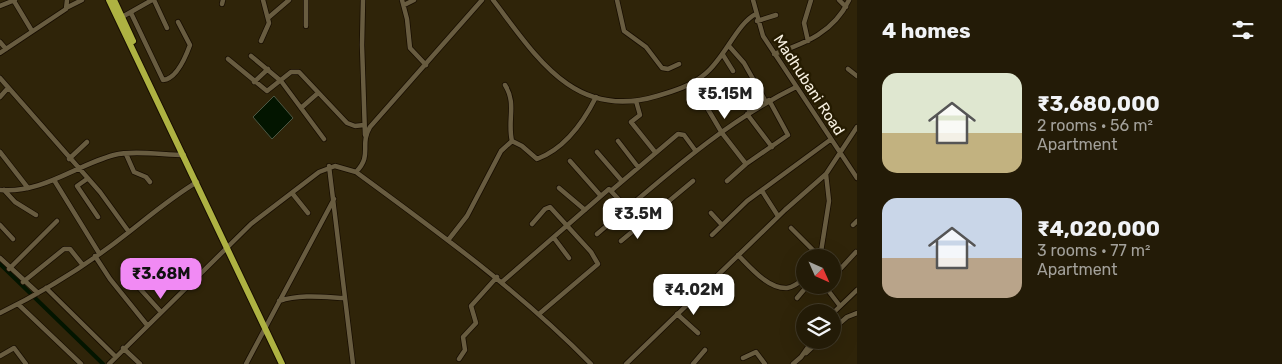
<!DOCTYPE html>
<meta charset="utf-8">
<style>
body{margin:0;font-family:Rubik,sans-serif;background:#2b2411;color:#f1f3f6;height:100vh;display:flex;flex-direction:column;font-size:19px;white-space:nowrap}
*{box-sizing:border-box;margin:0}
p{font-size:16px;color:#a3a19b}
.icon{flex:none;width:28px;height:28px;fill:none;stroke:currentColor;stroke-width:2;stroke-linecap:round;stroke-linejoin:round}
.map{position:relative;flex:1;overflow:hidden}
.side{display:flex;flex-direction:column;background:#231b07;width:425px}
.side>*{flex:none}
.needle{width:32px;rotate:135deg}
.buttons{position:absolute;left:796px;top:249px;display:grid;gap:10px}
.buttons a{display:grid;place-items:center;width:45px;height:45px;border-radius:50%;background:#231b07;box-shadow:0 5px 20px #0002,0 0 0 1px #403928;font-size:25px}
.price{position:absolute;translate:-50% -42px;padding:0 11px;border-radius:10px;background:#fff;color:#222;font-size:16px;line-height:32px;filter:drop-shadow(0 1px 2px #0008)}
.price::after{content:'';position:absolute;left:50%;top:30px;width:15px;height:11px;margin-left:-8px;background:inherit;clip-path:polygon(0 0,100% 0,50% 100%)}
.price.active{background:#f18af4;color:#111}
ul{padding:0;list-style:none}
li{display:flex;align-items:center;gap:15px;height:125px;padding:0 25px}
li span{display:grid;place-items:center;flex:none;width:140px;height:100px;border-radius:15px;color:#555}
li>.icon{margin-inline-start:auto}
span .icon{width:60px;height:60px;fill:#fffc;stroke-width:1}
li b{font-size:21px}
h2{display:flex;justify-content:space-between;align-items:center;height:60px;padding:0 25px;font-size:21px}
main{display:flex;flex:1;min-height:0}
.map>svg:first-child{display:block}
.water{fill:#031500;stroke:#4c5743}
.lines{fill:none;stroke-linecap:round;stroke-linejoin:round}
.canal{stroke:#031500;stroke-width:4}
.minor-casing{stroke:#170d00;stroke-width:6}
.highway-casing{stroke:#170d00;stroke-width:8}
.minor{stroke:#685c40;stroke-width:4.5}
.highway{stroke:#aeb242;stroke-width:6}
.labels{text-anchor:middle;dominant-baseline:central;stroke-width:5;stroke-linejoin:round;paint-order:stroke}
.street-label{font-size:15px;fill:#f7f0e0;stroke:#251b01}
</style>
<main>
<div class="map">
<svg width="857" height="364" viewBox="0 0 857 364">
<rect width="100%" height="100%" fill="#2f2409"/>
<path class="water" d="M274,96L293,118L272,139L253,117Z"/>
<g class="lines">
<path class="canal" d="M0,264L103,364"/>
<defs>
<path id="minor" d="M154,0L167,28
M363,0L362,45L365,135
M402,0L407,19L410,48L426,65
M493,0C536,56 574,121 657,96C674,91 691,86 705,74C725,58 737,23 756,14
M617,0L624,31L646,47L662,68L668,69L679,64
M753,0L763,36L857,178
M839,0L846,7
M14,1L32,31
M222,4L223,0
M404,5L414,0
M0,6L15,0
M68,7L82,0
M131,13L163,80C177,79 186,56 190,45L178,22
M122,17L152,0
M268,18L289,0
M757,21L776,15
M306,26V0
M261,41L269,23L263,0
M808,41L804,23L811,0
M0,42L6,49
M729,46L744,63L766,102
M0,53L66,9L67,0
M774,54C806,43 834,32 849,0
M723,55L733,71
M251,56L281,81L324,139
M228,59L267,91L291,72H299L347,123L355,126L364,125
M848,69L857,76
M0,78L100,192L129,232
M254,82L268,69
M693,84L722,133L746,164
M505,85C517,104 507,120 512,141
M741,96L750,112
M0,97L8,88
M636,101L640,115L631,122L655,152
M301,108L318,93
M747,114L772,147
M618,141L638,167
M0,152L28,188
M597,152L622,181
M126,154L134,172L146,177L150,182
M69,159L87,142
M570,161L600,195
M329,166L353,364
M356,172C438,232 519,291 591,364
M87,179L77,186L98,217
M54,180L99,253
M727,181L746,164L788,135L769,100
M559,188L585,210
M0,190C42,194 76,165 114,155C133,150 164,155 184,155
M4,190L15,202L36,215
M612,190L678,134L684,135L695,150
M762,191L778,216
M292,193L308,213
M658,211L667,222
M711,213L722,225
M532,224L545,209L550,207L591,252L598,264L539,314
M0,225L13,239
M853,225L857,221
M791,228L820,257
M597,234C661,180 721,124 796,87
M712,235L747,201L830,140
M554,238L569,258
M449,239L467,216L501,151L512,141L522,146L537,159C564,149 583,123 596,97
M621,241L693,181
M738,255C750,267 768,289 787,288C794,287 800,282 805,278
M95,256L110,279L147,325
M0,258L38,293
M820,258L829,201L826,174
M9,269L57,221
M832,278L856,252
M133,281L161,312
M23,282L64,249H70L82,264
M502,282L609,189L642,224
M824,285L840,306
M46,288L115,356
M797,298L808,285
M279,301C301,294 323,297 345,298
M18,304L81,364
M0,313C45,291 90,263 129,232C152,214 172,197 197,182
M677,314L698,333
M832,314L857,290
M832,330L847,317L857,313
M123,348L140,364
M806,353L820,340
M0,356L14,348L26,364
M743,358L756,352L765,364
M459,359L465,350L463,337L476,323L471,306L497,277
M109,364L251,224L319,172L335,166L356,172C373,155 359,145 370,127L482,0
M246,364L334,199
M626,364L785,210L826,174L857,127
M693,364L705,350
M793,364L801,357L813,340"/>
<path id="highway" d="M109,0L282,364
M114,0L133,41"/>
</defs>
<use href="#minor" class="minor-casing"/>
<use href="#highway" class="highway-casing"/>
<use href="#minor" class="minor"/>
<use href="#highway" class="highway"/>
</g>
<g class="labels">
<g class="street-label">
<text transform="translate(809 85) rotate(57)">Madhubani Road</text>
</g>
</g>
</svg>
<div class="buttons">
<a><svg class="needle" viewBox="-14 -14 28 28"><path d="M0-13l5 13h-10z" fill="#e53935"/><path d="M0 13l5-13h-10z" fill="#a3a19b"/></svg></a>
<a><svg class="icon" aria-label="layers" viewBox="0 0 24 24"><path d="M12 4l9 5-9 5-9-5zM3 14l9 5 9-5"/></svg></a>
</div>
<b class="price" style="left:725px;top:120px">₹5.15M</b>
<b class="price" style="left:638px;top:240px">₹3.5M</b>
<b class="price active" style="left:161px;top:300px">₹3.68M</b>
<b class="price" style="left:694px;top:316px">₹4.02M</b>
</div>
<section class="side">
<h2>4 homes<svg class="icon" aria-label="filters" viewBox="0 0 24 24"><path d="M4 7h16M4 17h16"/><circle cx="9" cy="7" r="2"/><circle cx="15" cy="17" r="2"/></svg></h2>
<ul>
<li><span style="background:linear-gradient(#dfe7d0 60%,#c2b280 0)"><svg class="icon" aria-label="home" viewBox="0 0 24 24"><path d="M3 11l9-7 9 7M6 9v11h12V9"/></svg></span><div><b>₹3,680,000</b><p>2 rooms · 56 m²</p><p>Apartment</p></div></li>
<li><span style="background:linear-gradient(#c9d6e8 60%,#b9a48a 0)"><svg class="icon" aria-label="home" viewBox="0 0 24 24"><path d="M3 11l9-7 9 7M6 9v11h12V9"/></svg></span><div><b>₹4,020,000</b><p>3 rooms · 77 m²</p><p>Apartment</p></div></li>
</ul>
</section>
</main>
